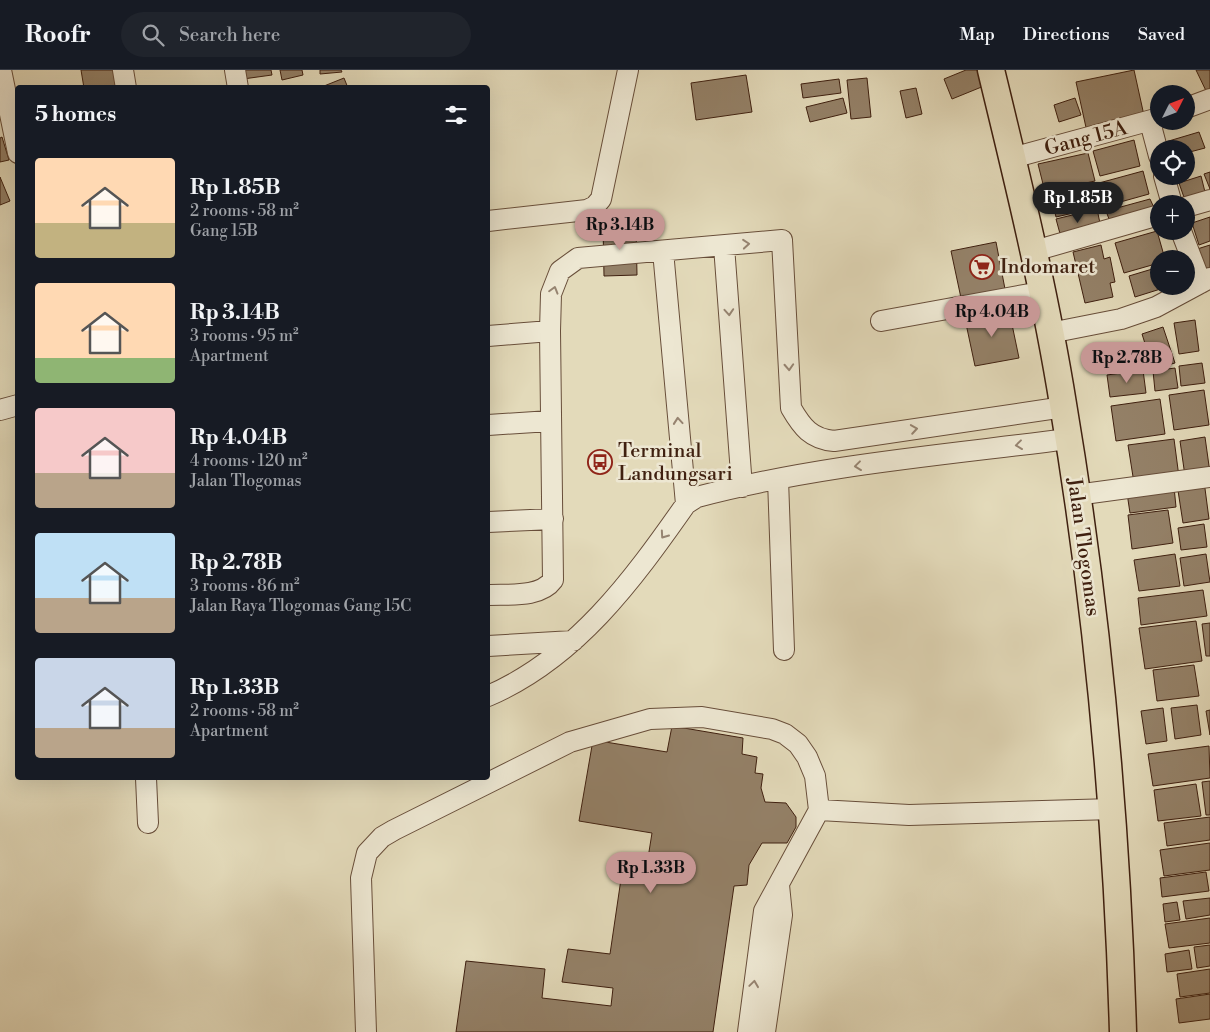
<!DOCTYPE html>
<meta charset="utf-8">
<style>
body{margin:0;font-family:"Libre Bodoni",serif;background:#20242c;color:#f1f3f6;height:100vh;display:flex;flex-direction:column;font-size:19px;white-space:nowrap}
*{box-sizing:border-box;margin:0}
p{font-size:16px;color:#9ea1a6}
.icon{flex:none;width:28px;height:28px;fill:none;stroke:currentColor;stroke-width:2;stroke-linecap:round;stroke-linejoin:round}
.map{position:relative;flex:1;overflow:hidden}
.side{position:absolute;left:15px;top:15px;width:475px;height:695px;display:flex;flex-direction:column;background:#171b24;border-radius:5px;box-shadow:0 5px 20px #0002}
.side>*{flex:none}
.needle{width:32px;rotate:48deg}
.buttons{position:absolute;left:1150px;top:15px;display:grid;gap:10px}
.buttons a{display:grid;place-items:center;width:45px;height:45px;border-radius:50%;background:#171b24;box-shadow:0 5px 20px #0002;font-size:25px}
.price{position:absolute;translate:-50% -42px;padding:0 11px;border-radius:18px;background:#c59692;color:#111;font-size:16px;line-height:32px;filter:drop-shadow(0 1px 2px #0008)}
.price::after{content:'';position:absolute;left:50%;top:30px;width:15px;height:11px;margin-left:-8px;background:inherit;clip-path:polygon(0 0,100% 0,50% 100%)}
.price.active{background:#222;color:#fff}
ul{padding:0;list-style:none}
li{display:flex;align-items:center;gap:15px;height:125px;padding:0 20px}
li span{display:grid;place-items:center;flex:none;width:140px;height:100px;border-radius:5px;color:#555}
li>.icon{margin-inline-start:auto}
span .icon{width:60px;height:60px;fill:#fffc;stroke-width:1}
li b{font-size:21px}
h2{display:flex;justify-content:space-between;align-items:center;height:60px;padding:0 20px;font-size:21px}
header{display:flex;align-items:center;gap:30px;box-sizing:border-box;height:70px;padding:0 25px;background:#171b24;border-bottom:1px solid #363941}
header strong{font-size:24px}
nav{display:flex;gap:28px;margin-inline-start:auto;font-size:18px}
.search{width:350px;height:45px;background:#20242c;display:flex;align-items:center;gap:12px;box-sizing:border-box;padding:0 18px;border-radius:28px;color:#9ea1a6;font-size:19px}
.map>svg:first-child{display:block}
.building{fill:#948168;stroke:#3f2010}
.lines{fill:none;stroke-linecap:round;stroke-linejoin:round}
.minor-casing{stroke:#684e3a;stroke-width:22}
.major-casing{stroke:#3f2010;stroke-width:29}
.minor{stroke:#ede7d2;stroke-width:20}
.major{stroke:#e3daba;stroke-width:26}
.oneway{stroke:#968471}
.labels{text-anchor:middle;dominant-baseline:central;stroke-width:5;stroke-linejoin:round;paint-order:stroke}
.street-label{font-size:20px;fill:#3f2010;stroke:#ede7d2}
.poi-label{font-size:20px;fill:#3f2010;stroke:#ede7d2;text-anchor:start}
</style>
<header>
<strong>Roofr</strong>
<div class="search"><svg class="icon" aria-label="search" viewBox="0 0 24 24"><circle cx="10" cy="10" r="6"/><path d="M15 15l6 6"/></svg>Search here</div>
<nav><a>Map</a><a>Directions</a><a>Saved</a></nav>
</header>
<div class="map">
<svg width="1210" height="962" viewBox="0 0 1210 962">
<rect width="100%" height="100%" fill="#e3daba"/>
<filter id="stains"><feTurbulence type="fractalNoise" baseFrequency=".004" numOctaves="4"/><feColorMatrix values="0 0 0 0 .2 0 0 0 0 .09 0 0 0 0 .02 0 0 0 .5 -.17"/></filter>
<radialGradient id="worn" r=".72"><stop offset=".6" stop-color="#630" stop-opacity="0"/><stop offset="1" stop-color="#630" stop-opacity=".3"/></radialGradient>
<path class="building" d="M81,0H117L120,18H84Z
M242,0H271L272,5L243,9Z
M280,0H302L303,5L282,10Z
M320,0H341L342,2L320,4Z
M966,0H977L984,16L952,29L944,9Z
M1134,0L1145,50L1087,62L1076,12Z
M1196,0H1210V26L1209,27Z
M746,5L752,42L696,50L691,13Z
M344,8L348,18H319Z
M867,8L871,47L851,49L847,10Z
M839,9L841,23L803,28L801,14Z
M916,18L922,44L906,48L900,21Z
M843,28L847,43L810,52L806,37Z
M1075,28L1081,45L1059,52L1054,35Z
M1199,62L1205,78L1186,83V79H1164L1162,73Z
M2,67L9,90L0,92V68Z
M1134,70L1140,96L1100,106L1093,81Z
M1088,83L1095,111L1045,122L1038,94Z
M1143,101L1149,124L1106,136L1099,113Z
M1210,102V119L1204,104Z
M1201,106L1207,130L1187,136L1179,113Z
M0,107L10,131L0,135Z
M1090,116L1095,138L1056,147L1051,125Z
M1150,129L1156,142L1112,157L1106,141Z
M1097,139L1101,158L1062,171L1056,149Z
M1210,147V171L1199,175L1192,153Z
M603,155L636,156L637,205L604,206Z
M1157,161L1165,189H1159V193L1124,203L1115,173Z
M996,172L1005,219L961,228L951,181Z
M1101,175L1104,189L1110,187L1115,212L1110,213L1113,227L1085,233L1073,182Z
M1210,175V203L1200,209L1194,180Z
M1159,197V216H1170L1135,227L1129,206Z
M1009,240L1019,288L975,296L965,249Z
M1195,250L1199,281L1179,284L1174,253Z
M1163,257L1175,293L1153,299L1142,264Z
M1142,275L1144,296L1120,300L1117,279Z
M1202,293L1205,313L1181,316L1179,296Z
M1175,298L1178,318L1155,321L1153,301Z
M1143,300L1146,323L1110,327L1107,305Z
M1204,320L1209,355L1174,360L1169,325Z
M1160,329L1165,364L1116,371L1111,336Z
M1205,367L1210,403L1185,406L1180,371Z
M1174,369L1179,407L1134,413L1128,375Z
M1204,411L1209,449L1183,453L1177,414Z
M1174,417L1176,437L1130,443L1127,423Z
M1168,440L1173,473L1132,479L1128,445Z
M1204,454L1207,477L1181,480L1178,458Z
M1175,484L1180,516L1139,521L1134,490Z
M1206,484L1210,512L1184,516L1180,488Z
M1203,520L1207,546L1141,555L1138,528Z
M1196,551L1202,591L1145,599L1139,558Z
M1210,553V586H1206L1202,554Z
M1194,595L1199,626L1157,631L1153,600Z
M1197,635L1201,665L1175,669L1171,638Z
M1163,638L1167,671L1146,674L1141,641Z
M1210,640V665L1206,641Z
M672,656L743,668L742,684L757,687L755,703L763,704L761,718L765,732L786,733L796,747V757L787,773H762L749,795L747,815L734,816L713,962H456L466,891L545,899L542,928L611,936L613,918L562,912L568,879L610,884L621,809L644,813L652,763L579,751L593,670L667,682Z
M1209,676L1210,708L1153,716L1148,684Z
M1210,711V745H1206L1202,712Z
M1196,714L1201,746L1158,751L1154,720Z
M1210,747V770L1167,776L1164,753Z
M1210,773V800L1164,806L1160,780Z
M1206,802L1209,821L1162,827L1160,808Z
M1210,828V845L1186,849L1183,831Z
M1177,832L1180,850L1165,852L1163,834Z
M1210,848V873L1169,878L1165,854Z
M1210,875V896L1197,898L1194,877Z
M1189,880L1192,899L1167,902L1165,884Z
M1210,899V923L1180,927L1177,904Z
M1210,924V949L1179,953L1176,929Z"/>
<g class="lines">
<defs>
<path id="minor" d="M1,0L18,83
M123,0L126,18
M235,0L238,18
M1186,38L1210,29
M1150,52L1159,86
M1012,88L1159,48
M1164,106L1172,134
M1186,137L1210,130
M488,151L587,140L595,136L601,129L628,0
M1181,161L1201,213
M724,176L742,417
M663,181L686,434
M1034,181L1159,145
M881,251L1041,222
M1050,263L1121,249L1156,237L1210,208
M488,266L550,261
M0,340L18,335
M488,355L550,351
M778,409L784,580
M1076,425L1210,407
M488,452L553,449
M488,525C509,524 540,528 553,510L550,261L551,224L560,201L578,188L782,170L791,338C802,357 811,369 834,371L1064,337
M488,576L573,571
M488,626C576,588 632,511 686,434L697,427C818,395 944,385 1068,369
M146,708L148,753
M366,962L361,808L367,783L382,767L394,760L570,672L650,649L702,647L772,659L785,664L798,674L807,687L815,706L819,740L909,745L1113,739
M748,962L764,841L819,740
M765,962L782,845L779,815"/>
<path id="major" d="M991,0C1018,111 1045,222 1063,334C1098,542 1117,752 1123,962"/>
</defs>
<use href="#minor" class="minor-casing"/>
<use href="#major" class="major-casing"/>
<use href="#minor" class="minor"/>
<use href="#major" class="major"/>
</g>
<defs><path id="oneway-chevron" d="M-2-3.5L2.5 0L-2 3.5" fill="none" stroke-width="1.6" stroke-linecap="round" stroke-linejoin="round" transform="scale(1.25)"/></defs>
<g class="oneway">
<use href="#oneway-chevron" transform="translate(746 174) rotate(-5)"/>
<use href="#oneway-chevron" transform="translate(554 220) rotate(-74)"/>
<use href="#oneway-chevron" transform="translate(729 242) rotate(86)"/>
<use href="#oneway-chevron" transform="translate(789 297) rotate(87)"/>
<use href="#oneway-chevron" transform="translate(678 351) rotate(-95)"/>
<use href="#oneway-chevron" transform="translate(914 359) rotate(-9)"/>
<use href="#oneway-chevron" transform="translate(1019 375) rotate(173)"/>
<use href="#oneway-chevron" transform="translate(858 396) rotate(173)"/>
<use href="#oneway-chevron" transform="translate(664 465) rotate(125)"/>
<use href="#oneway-chevron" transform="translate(754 914) rotate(-82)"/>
</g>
<defs>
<symbol id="supermarket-ring" viewBox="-11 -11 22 22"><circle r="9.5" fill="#ede7d2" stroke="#8f2418" stroke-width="1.5"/><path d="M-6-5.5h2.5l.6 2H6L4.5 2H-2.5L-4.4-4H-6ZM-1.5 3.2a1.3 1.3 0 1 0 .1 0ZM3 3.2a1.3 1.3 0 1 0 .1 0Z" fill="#8f2418"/></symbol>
<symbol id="bus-ring" viewBox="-11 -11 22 22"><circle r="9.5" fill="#ede7d2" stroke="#8f2418" stroke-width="1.5"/><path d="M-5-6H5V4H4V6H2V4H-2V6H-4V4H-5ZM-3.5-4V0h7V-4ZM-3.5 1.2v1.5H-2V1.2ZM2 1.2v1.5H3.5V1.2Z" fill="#8f2418"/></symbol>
</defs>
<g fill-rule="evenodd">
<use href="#supermarket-ring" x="968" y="183" width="28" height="28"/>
<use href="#bus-ring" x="586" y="378" width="28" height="28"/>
</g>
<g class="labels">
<g class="street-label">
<text transform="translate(1086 69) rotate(-15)">Gang 15A</text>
<text transform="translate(1083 477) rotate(82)">Jalan Tlogomas</text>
</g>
<g class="poi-label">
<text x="1000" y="197">Indomaret</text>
<text x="618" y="381">Terminal<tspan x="618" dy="23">Landungsari</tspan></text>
</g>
</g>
<rect width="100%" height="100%" filter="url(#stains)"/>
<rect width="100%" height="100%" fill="url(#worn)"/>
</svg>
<div class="buttons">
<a><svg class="needle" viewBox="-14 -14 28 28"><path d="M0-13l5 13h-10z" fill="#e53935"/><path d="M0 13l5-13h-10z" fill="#9ea1a6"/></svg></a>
<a><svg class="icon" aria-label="locate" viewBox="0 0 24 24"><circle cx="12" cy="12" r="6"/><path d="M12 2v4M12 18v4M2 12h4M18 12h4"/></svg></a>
<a>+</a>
<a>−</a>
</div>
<b class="price active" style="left:1078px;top:154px">Rp 1.85B</b>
<b class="price" style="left:620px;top:181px">Rp 3.14B</b>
<b class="price" style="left:992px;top:268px">Rp 4.04B</b>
<b class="price" style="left:1127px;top:314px">Rp 2.78B</b>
<b class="price" style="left:651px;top:824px">Rp 1.33B</b>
<section class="side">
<h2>5 homes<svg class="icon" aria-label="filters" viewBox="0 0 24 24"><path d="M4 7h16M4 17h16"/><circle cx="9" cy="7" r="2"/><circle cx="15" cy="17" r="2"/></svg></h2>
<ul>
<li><span style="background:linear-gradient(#ffd9b3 65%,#c2b280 0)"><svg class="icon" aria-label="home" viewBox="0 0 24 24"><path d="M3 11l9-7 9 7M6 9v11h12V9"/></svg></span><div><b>Rp 1.85B</b><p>2 rooms · 58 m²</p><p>Gang 15B</p></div></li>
<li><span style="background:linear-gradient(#ffd9b3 75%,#8fb573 0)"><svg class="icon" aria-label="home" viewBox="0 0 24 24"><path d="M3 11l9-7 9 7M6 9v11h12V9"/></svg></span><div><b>Rp 3.14B</b><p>3 rooms · 95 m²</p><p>Apartment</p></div></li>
<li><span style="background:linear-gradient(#f6c9c9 65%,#b9a48a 0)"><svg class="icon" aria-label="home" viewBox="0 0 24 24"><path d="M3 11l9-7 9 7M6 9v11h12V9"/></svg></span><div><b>Rp 4.04B</b><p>4 rooms · 120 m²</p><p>Jalan Tlogomas</p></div></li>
<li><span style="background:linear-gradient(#bfe0f5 65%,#b9a48a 0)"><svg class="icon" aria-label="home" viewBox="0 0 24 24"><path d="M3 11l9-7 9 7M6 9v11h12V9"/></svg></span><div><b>Rp 2.78B</b><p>3 rooms · 86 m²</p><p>Jalan Raya Tlogomas Gang 15C</p></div></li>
<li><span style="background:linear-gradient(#c9d6e8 70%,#b9a48a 0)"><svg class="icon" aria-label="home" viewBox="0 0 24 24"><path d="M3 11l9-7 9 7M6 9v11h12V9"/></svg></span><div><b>Rp 1.33B</b><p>2 rooms · 58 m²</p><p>Apartment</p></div></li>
</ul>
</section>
</div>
